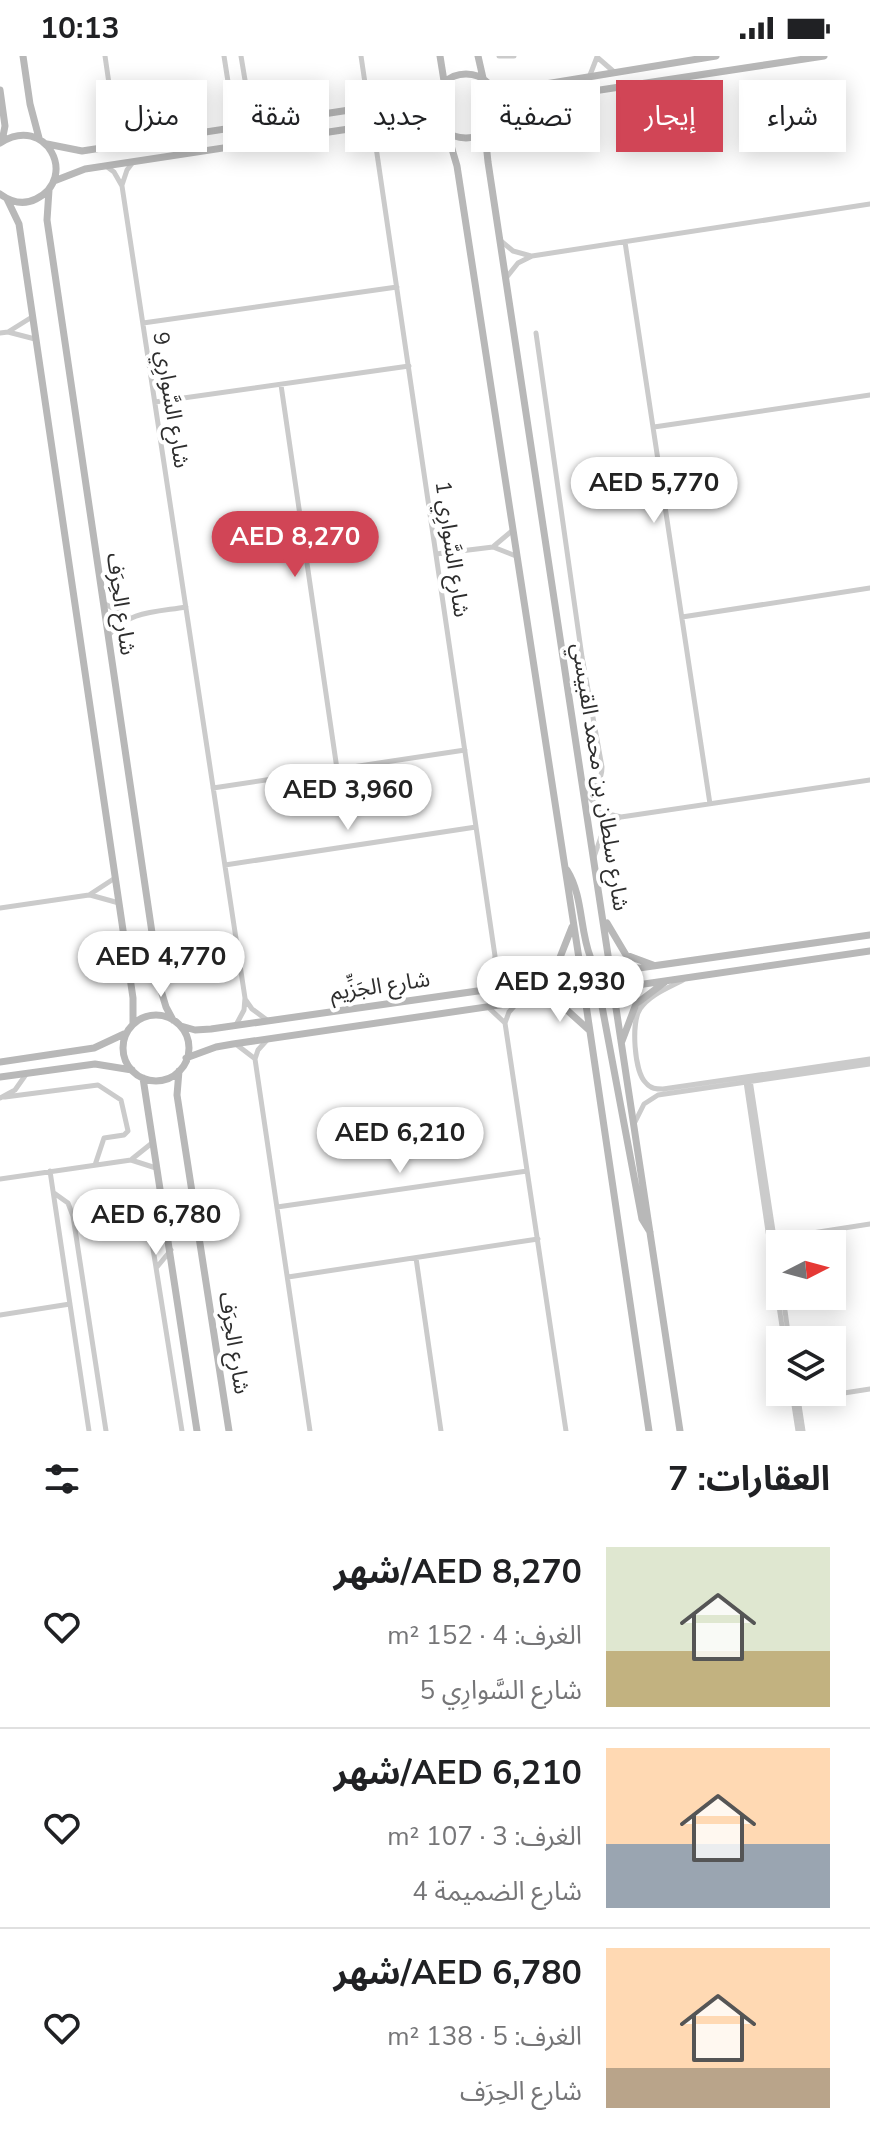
<!DOCTYPE html>
<html lang="ar">
<meta charset="utf-8">
<style>
body{margin:0;font-family:"Nunito Sans","Noto Sans Arabic",sans-serif;background:#f2f2f2;color:#202124;direction:rtl;height:100vh;display:flex;flex-direction:column;font-size:30px;white-space:nowrap}
*{box-sizing:border-box;margin:0}
p{font-size:26px;color:#757577}
.icon{flex:none;width:44px;height:44px;fill:none;stroke:currentColor;stroke-width:2;stroke-linecap:round;stroke-linejoin:round}
.map{position:relative;height:1375px;overflow:hidden;direction:ltr}
.drawer{display:flex;flex-direction:column;background:#fff;flex:1}
.drawer>*{flex:none}
.hud{position:absolute;left:24px;top:24px;width:822px;height:72px;direction:rtl;display:flex;gap:16px}
.needle{width:52px;rotate:84deg}
.controls{position:absolute;left:766px;top:1174px;display:grid;gap:16px}
.controls a{display:grid;place-items:center;width:80px;height:80px;border-radius:0px;background:#fff;box-shadow:0 4px 20px #0003;font-size:40px}
.price{position:absolute;translate:-50% -68px;padding:0 18px;border-radius:28px;background:#fff;color:#222;font-size:26px;line-height:52px;filter:drop-shadow(0 2px 4px #0008)}
.price::after{content:'';position:absolute;left:50%;top:48px;width:24px;height:18px;margin-left:-12px;background:inherit;clip-path:polygon(0 0,100% 0,50% 100%)}
.price.on{background:#d14556;color:#fff}
ul{padding:0;list-style:none}
li{display:flex;align-items:center;gap:24px;height:200px;padding:0 40px}
li+li{border-top:2px solid #e0e0e0}
li span{display:grid;place-items:center;flex:none;width:224px;height:160px;border-radius:0px;color:#555}
li>.icon{margin-inline-start:auto}
span .icon{width:96px;height:96px;fill:#fffc;stroke-width:1}
li b{font-size:34px}
h2{display:flex;justify-content:space-between;align-items:center;height:96px;padding:0 40px;font-size:34px}
.chip{padding:0 28px;border-radius:0px;background:#fff;box-shadow:0 4px 20px #0003;font-size:28px;line-height:72px}
.chip.on{background:#d14556;color:#fff}
.status{display:flex;justify-content:space-between;align-items:center;height:56px;padding:0 40px;background:#fff;direction:ltr}
.status svg{height:22px;fill:currentColor}
.map>svg:first-child{display:block}
.lines{fill:none;stroke-linecap:round;stroke-linejoin:round}
.street{stroke:#cbcbcb;stroke-width:5}
.secondary{stroke:#b8b8b8;stroke-width:7}
.labels{text-anchor:middle;dominant-baseline:central;stroke-width:8;stroke-linejoin:round;paint-order:stroke}
.street-label{font-size:22px;fill:#2e2e2e;stroke:#fff}
</style>
<div class="status"><b>10:13</b><svg viewBox="0 0 49 12"><path d="M0 12V9h3v3zM5 12V6h3v6zM10 12V3h3v9zM15 12V0h3v12zM26 1h20v11H26zM47 4h2v5h-2z"/></svg></div>
<div class="map">
<svg width="870" height="1375" viewBox="0 0 870 1375">
<rect width="100%" height="100%" fill="#fff"/>
<g class="lines">
<path class="street" d="M105,0L114,62L106,92
M224,0L229,32L239,38L246,30L241,0
M499,0H514
M597,1L613,15
M590,19L597,1
M365,28L381,48
M357,53L365,27L361,0
M115,63L132,87
M383,68L376,91L495,900L492,921L486,933
M362,71L376,90
M106,110L114,116L122,130L245,942L244,954L236,969
M122,129L127,114L133,106
M501,185L513,195L531,200
M625,186L710,748
M506,222L518,207L532,200L870,148
M143,267L397,231
M8,276L32,261
M0,277L8,276L35,283
M536,277L582,601L602,711C602,725 595,729 584,736L604,757L621,761L870,724
M281,329L337,713
M155,346L409,310
M654,371L870,339
M494,490L513,474
M436,498L493,491L516,500
M103,547L128,560
M682,561L870,532
M108,580C127,555 157,556 186,551
M213,732L465,694
M594,801L603,775L620,761
M225,809L476,771
M90,839L119,847
M0,852L89,839L115,822
M495,901L516,929
M683,924C668,932 649,939 640,953C631,966 634,1016 646,1027C651,1033 656,1033 663,1033L870,1003
M245,943L252,953L267,964
M516,948L509,956L505,967L566,1375
M489,952L505,967
M267,984L258,994L255,1003L310,1375
M237,989L254,1002
M751,1022L746,1026L784,1284
M750,1024L780,1221
M5,1041L98,1029L121,1044L128,1075L124,1079L104,1082L95,1109
M0,1042L15,1034L27,1017
M635,1066L644,1048L658,1039L870,1008
M132,1103L152,1087
M50,1115L89,1375
M0,1123L131,1104L156,1112
M144,1136L182,1375
M54,1137L68,1147L73,1160L106,1375
M277,1151L527,1115
M774,1183L870,1168
M416,1202L441,1375
M157,1211L171,1194
M288,1221L538,1183
M783,1240L789,1284
M0,1259L70,1248
M792,1336L798,1375
M797,1336L803,1375
M793,1345L870,1333"/>
<path class="secondary" d="M23,0L30,48L39,82
M440,0L444,25
M478,0L483,22
M434 50a32 32 0 1 1 64 0a32 32 0 1 1-64 0Z
M491,30L503,33L521,32L716,0
M0,34L5,70L2,85
M497,58L506,50L521,46L824,0
M489,72L486,87L488,106L680,1375
M447,76L457,110L584,935L649,1375
M0,87C46,57 79,122 36,143C24,149 11,146 0,138
M47,88L82,95L382,49L436,36
M54,125L85,113L408,64L436,63
M49,134L47,164L160,931L166,951L173,964
M7,143L19,168L119,847L133,942V967
M567,814C590,851 573,903 614,931
M607,867L626,899L653,909
M581,920L591,928L601,945L642,1163L650,1176
M542,925L557,909L572,871
M544,943L568,955L589,974
M123 992a33 33 0 1 1 66 0a33 33 0 1 1-66 0Z
M181,970L195,974L211,973L870,879
M622,985L636,948L665,926
M186,1002L216,991L233,988L870,895
M0,1006L94,992L124,978
M179,1015L177,1039L229,1375
M0,1021L95,1008L132,1014
M143,1022L197,1375"/>
</g>
<g class="labels">
<g class="street-label">
<text transform="translate(171 344) rotate(81)">شارع السَّوارِي 9</text>
<text transform="translate(452 493) rotate(82)">شارع السَّوارِي 1</text>
<text transform="translate(121 548) rotate(82)">شارع الحِرَف</text>
<text transform="translate(600 721) rotate(81)">شارع سلطان بن محمد القبيسي</text>
<text transform="translate(380 930) rotate(-8)">شارع الجَزِّيم</text>
<text transform="translate(234 1287) rotate(81)">شارع الحِرَف</text>
</g>
</g>
</svg>
<div class="controls">
<a><svg class="needle" viewBox="-14 -14 28 28"><path d="M0-13l5 13h-10z" fill="#e53935"/><path d="M0 13l5-13h-10z" fill="#757577"/></svg></a>
<a><svg class="icon" aria-label="layers" viewBox="0 0 24 24"><path d="M12 4l9 5-9 5-9-5zM3 14l9 5 9-5"/></svg></a>
</div>
<b class="price" style="left:654px;top:469px">AED 5,770</b>
<b class="price on" style="left:295px;top:523px">AED 8,270</b>
<b class="price" style="left:348px;top:776px">AED 3,960</b>
<b class="price" style="left:161px;top:943px">AED 4,770</b>
<b class="price" style="left:560px;top:968px">AED 2,930</b>
<b class="price" style="left:400px;top:1119px">AED 6,210</b>
<b class="price" style="left:156px;top:1201px">AED 6,780</b>
<div class="hud">
<a class="chip">شراء</a>
<a class="chip on">إيجار</a>
<a class="chip">تصفية</a>
<a class="chip">جديد</a>
<a class="chip">شقة</a>
<a class="chip">منزل</a>
</div>
</div>
<section class="drawer">
<h2>العقارات: 7<svg class="icon" aria-label="filters" viewBox="0 0 24 24"><path d="M4 7h16M4 17h16"/><circle cx="9" cy="7" r="2"/><circle cx="15" cy="17" r="2"/></svg></h2>
<ul>
<li><span style="background:linear-gradient(#dfe7d0 65%,#c2b280 0)"><svg class="icon" aria-label="home" viewBox="0 0 24 24"><path d="M3 11l9-7 9 7M6 9v11h12V9"/></svg></span><div><b>AED 8,270/شهر</b><p>الغرف: 4 · 152 m²</p><p>شارع السَّوارِي 5</p></div><svg class="icon" aria-label="heart" viewBox="0 0 24 24"><path d="M12 20l-8-8c-3-5 5-10 8-4 3-6 11-1 8 4z"/></svg></li>
<li><span style="background:linear-gradient(#ffd9b3 60%,#9aa5b1 0)"><svg class="icon" aria-label="home" viewBox="0 0 24 24"><path d="M3 11l9-7 9 7M6 9v11h12V9"/></svg></span><div><b>AED 6,210/شهر</b><p>الغرف: 3 · 107 m²</p><p>شارع الضميمة 4</p></div><svg class="icon" aria-label="heart" viewBox="0 0 24 24"><path d="M12 20l-8-8c-3-5 5-10 8-4 3-6 11-1 8 4z"/></svg></li>
<li><span style="background:linear-gradient(#ffd9b3 75%,#b9a48a 0)"><svg class="icon" aria-label="home" viewBox="0 0 24 24"><path d="M3 11l9-7 9 7M6 9v11h12V9"/></svg></span><div><b>AED 6,780/شهر</b><p>الغرف: 5 · 138 m²</p><p>شارع الحِرَف</p></div><svg class="icon" aria-label="heart" viewBox="0 0 24 24"><path d="M12 20l-8-8c-3-5 5-10 8-4 3-6 11-1 8 4z"/></svg></li>
</ul>
</section>
